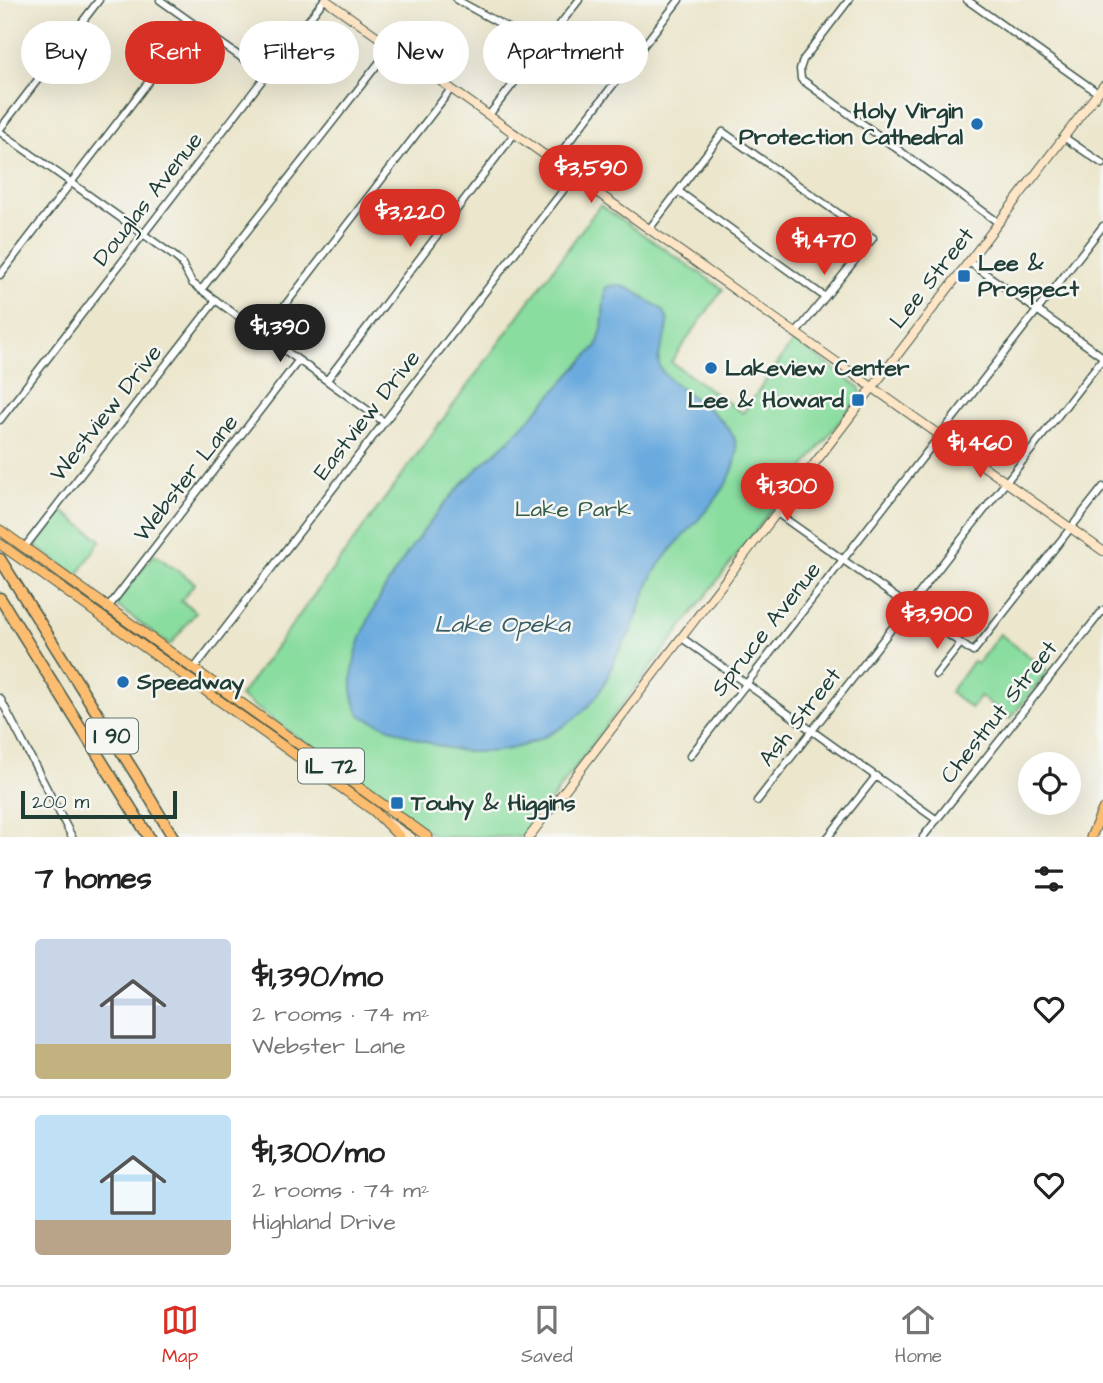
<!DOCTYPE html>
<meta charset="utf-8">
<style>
body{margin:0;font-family:"Architects Daughter",sans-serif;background:#f6f6f6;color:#222;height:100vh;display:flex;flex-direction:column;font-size:26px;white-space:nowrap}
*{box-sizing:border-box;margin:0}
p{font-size:23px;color:#767676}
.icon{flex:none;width:38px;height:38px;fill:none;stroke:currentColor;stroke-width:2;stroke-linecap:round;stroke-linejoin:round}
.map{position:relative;height:837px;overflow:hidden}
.details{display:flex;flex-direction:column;background:#fff;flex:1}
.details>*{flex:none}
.banner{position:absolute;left:21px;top:21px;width:700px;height:63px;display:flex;gap:14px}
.buttons{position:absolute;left:1018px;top:752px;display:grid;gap:14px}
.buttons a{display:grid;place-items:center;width:63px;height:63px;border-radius:50%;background:#fff;box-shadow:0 7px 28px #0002;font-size:35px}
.scale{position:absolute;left:21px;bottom:18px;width:156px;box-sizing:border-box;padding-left:7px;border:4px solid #1f3d34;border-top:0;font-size:19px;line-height:24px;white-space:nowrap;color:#1f3d34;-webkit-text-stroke:5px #f6f6f2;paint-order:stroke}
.price{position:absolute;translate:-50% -60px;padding:0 16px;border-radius:24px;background:#d93025;color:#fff;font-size:23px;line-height:46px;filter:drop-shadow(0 2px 4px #0008)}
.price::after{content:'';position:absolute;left:50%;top:42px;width:21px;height:16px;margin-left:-10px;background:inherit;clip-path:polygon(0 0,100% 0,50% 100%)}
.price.selected{background:#222;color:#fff}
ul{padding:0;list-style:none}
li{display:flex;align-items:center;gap:21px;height:175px;padding:0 35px}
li+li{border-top:2px solid #e0e0e0}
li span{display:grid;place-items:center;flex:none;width:196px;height:140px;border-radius:7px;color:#555}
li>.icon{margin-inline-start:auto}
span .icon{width:84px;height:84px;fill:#fffc;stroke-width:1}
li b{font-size:30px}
h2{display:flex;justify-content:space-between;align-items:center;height:84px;padding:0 35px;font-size:30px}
.chip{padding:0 24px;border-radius:32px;background:#fff;box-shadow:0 7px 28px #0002;font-size:24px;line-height:63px}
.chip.selected{background:#d93025;color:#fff}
.dock{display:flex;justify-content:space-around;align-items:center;height:98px;border-top:2px solid #e0e0e0;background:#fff;font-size:19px;color:#767676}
.dock a{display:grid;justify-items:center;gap:4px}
.dock .selected{color:#d93025}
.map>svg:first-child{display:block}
.green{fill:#89dd9f;stroke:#548d6a;stroke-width:2}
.water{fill:#6baade;stroke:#457489;stroke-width:2}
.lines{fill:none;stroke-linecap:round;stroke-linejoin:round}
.street-casing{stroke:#3e564b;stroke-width:9}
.secondary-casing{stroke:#3e564b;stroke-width:10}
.primary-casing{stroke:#3e564b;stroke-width:11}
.highway-casing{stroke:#3e564b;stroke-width:13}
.street{stroke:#fff;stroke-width:6}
.secondary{stroke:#fee5c5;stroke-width:8}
.primary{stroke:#fcbd6f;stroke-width:9}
.highway{stroke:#fcbd6f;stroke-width:10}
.poi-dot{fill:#1f6fb2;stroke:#f6f6f2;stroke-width:2.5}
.labels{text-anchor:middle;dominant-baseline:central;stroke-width:5;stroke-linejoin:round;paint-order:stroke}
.shield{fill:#f6f6f2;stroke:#60746d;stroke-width:2}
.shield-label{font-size:21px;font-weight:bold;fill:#1f3d34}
.poi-label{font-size:23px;font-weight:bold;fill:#1f3d34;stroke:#f6f6f2;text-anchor:start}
.street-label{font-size:23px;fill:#1f3d34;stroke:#f6f6f2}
.park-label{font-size:23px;fill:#345d49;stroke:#f6f6f2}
.water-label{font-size:24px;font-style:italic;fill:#365e67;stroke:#f6f6f2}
</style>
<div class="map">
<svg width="1103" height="837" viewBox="0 0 1103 837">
<rect width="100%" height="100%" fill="#f6f6f2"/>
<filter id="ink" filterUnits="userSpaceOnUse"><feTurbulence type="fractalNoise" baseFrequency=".0143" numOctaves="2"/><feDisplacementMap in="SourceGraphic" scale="14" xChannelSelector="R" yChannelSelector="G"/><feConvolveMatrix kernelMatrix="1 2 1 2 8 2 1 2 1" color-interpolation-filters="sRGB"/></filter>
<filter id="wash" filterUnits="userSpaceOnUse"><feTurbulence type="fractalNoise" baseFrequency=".00686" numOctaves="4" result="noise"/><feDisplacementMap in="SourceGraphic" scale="28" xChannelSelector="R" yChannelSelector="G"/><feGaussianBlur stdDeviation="1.57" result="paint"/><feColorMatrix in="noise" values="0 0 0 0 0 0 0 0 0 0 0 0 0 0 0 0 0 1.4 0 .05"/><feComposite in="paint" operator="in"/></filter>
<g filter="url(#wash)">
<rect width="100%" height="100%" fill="#ebe6cc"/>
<path class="green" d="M600,205L723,289L671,362L743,413L794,340L859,387L861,393L603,730L524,837H436L240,696Z
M62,511L101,540L77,576L36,546Z
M154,554L195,583L181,601L196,612L170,645L117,606V602Z
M1000,634L1048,671L1010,719L980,696L971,708L950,692L973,661L977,664Z"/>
<path class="water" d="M614,285C629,287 636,291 647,300C653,304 660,306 664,312C678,332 648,354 663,372C680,394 738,419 737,451C734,496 680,532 657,568C645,587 640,610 631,631C628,638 623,643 620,649C613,661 609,675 602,688C591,708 572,722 552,733C480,772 429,744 361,716C321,656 425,523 466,480C482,463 501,449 517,432C544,404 569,374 597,346L602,328L605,290L606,287Z"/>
</g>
<g filter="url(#ink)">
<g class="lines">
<defs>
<path id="street" d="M160,0L266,75
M457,0L510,29L540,50
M849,0L803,60L800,69L801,79L999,223
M967,0L1098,93
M489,115L579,0
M0,129L99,0
M0,132L174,256L181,262L192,283L384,422
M1065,138L1103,164
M554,161L679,0
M678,191L825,297
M650,228L723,132L873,238L797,332
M969,262L1103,357
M0,275L193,24
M201,290L392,46
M263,334L451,89
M327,380L515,133
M0,420L324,0
M777,513L973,652L1103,487
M24,548L216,300
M107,609L298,361
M682,638L937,820
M193,670L575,175
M936,675L961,643
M0,698L72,837
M690,756L1103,226
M757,801L1103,358
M828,837L876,776
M923,837L1103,610"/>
<path id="secondary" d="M326,0L1103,551
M388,822L411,837
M529,837L1103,86"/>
<path id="primary" d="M0,530L428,837
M0,544L374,811L400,837
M1091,837L1103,809"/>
<path id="highway" d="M0,559L136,775L173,837
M0,598L149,837"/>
</defs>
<use href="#street" class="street-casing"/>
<use href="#secondary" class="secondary-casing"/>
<use href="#primary" class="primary-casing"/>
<use href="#highway" class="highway-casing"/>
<use href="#street" class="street"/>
<use href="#secondary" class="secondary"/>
<use href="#primary" class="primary"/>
<use href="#highway" class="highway"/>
</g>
</g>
<g class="poi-dot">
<circle cx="977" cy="124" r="7"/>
<rect x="957" y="269" width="14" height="14" rx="3.5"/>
<circle cx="711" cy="368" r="7"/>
<rect x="851" y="393" width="14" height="14" rx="3.5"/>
<circle cx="123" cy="682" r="7"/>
<rect x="390" y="796" width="14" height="14" rx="3.5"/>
</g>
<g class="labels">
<g class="shield">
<rect x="86" y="718.5" width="52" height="35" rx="5"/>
<rect x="298" y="748.5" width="66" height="35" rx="5"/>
</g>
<g class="shield-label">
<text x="112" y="736">I 90</text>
<text x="331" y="766">IL 72</text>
</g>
<g class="poi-label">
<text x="963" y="111" text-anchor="end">Holy Virgin<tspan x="963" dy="26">Protection Cathedral</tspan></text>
<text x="978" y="263">Lee &amp;<tspan x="978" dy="26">Prospect</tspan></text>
<text x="725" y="368">Lakeview Center</text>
<text x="844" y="400" text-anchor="end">Lee &amp; Howard</text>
<text x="137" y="682">Speedway</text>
<text x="411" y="803">Touhy &amp; Higgins</text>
</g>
<g class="street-label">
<text transform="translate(148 199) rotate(-52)">Douglas Avenue</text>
<text transform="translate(932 278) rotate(-52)">Lee Street</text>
<text transform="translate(106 413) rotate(-52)">Westview Drive</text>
<text transform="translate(367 415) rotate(-52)">Eastview Drive</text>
<text transform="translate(186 478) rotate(-52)">Webster Lane</text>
<text transform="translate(766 629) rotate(-52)">Spruce Avenue</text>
<text transform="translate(999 712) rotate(-52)">Chestnut Street</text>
<text transform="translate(800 717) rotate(-52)">Ash Street</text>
</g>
<g class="park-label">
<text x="573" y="509">Lake Park</text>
</g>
<g class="water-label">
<text x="502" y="625">Lake Opeka</text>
</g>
</g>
</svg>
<div class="buttons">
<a><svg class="icon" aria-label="locate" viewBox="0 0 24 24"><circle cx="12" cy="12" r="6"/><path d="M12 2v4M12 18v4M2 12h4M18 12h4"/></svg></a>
</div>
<div class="scale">200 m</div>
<b class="price" style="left:591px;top:205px">$3,590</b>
<b class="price" style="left:410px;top:249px">$3,220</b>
<b class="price" style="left:824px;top:277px">$1,470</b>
<b class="price selected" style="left:280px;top:364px">$1,390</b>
<b class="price" style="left:980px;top:480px">$1,460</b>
<b class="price" style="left:787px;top:523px">$1,300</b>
<b class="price" style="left:937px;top:651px">$3,900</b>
<div class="banner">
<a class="chip">Buy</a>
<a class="chip selected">Rent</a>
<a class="chip">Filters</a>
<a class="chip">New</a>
<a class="chip">Apartment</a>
</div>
</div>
<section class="details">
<h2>7 homes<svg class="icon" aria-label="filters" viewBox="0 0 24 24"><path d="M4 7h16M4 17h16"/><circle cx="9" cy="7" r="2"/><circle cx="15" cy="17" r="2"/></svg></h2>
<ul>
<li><span style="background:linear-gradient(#c9d6e8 75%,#c2b280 0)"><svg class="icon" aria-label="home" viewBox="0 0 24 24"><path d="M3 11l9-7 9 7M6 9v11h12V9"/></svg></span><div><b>$1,390/mo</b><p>2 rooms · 74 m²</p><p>Webster Lane</p></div><svg class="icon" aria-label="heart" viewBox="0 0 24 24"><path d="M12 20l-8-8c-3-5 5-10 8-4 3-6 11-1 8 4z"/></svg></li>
<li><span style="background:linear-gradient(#bfe0f5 75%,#b9a48a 0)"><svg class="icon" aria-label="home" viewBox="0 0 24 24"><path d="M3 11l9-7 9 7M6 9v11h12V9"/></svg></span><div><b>$1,300/mo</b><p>2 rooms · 74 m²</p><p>Highland Drive</p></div><svg class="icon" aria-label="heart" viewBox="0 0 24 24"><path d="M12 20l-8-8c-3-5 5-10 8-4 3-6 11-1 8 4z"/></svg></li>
</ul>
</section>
<nav class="dock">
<a class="selected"><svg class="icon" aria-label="map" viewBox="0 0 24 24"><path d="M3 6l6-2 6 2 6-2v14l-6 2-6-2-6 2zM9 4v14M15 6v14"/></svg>Map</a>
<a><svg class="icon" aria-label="saved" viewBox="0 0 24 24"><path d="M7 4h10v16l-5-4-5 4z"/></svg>Saved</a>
<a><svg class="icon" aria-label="home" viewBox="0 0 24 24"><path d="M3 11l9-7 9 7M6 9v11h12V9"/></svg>Home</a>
</nav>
